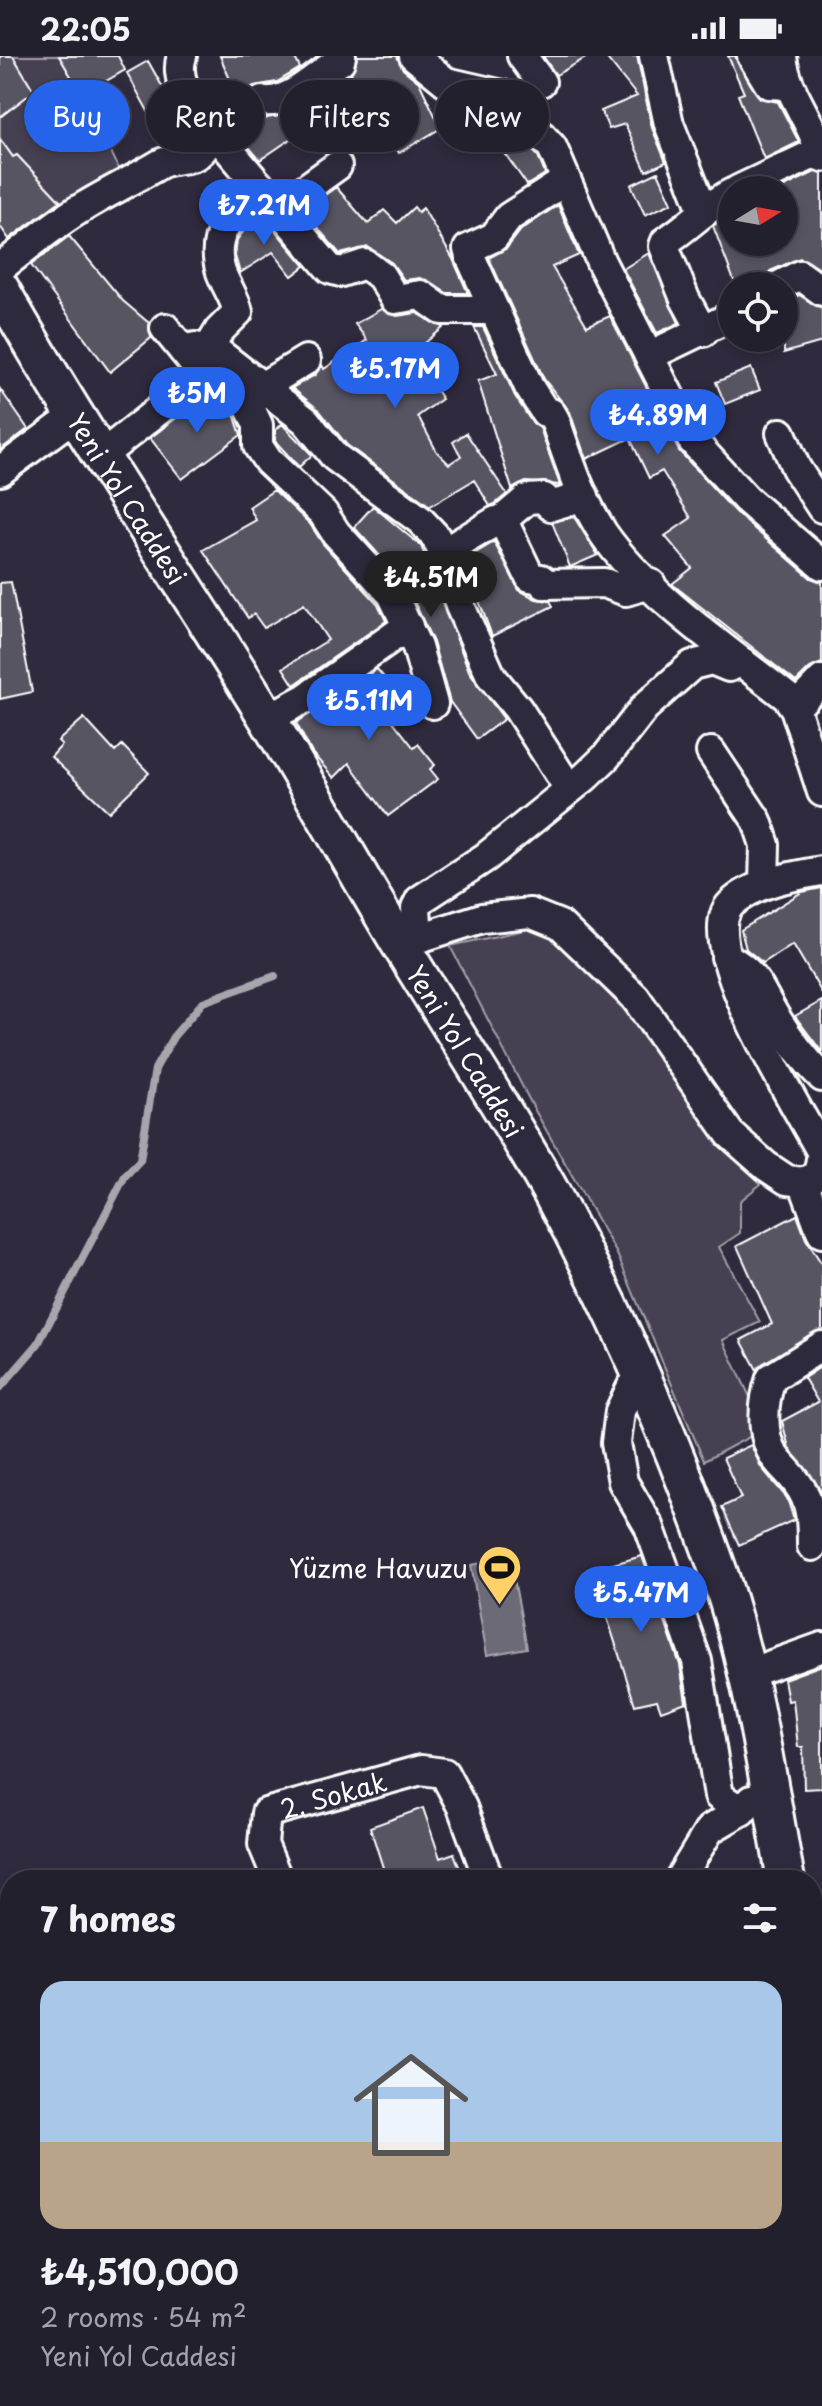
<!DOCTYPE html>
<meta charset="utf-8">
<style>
body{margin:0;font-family:"Playpen Sans",sans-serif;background:#2b2836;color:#f1f3f6;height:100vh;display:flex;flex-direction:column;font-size:30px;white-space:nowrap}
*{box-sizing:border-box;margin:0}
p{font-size:26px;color:#a3a3aa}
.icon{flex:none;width:44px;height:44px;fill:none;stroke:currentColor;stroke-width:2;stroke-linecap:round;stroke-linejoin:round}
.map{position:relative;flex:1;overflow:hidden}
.drawer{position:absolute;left:0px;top:1814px;width:822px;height:536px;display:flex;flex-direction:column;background:#23202e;border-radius:32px 32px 0 0;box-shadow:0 4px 12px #0003,0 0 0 2px #403e4a}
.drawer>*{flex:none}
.guide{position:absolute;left:24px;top:24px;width:774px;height:72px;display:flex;gap:16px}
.needle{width:52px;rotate:79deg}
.fabs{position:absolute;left:718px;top:120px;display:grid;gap:16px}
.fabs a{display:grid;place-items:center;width:80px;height:80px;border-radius:50%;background:#23202e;box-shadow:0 4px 12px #0003,0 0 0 2px #403e4a;font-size:40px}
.price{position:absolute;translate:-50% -68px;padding:0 18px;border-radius:28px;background:#2563eb;color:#fff;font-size:26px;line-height:52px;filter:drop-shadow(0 2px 4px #0008)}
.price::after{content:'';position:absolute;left:50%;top:48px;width:24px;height:18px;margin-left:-12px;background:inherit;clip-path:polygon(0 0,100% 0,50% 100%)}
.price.active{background:#222;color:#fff}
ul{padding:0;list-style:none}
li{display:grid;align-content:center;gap:16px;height:424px;padding:0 40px}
li span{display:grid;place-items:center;height:248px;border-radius:24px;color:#555}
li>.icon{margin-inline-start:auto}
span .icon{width:144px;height:144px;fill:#fffc;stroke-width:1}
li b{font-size:34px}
h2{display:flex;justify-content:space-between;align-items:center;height:96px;padding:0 40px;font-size:34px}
.chip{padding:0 28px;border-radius:36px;background:#23202e;box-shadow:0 4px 12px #0003,0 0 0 2px #403e4a;font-size:28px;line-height:72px}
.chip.active{background:#2563eb;color:#fff}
.status{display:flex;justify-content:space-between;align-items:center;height:56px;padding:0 40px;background:#23202e;direction:ltr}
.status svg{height:22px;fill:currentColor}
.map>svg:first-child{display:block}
.built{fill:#3c3749}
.green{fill:#464152;stroke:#a2a0a8;stroke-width:2}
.water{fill:#6d6a77;stroke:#a7a6ad;stroke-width:2}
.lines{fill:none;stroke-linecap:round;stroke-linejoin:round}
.stream{stroke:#a7a6ad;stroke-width:8}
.building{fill:#595564;stroke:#fff;stroke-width:2}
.minor-casing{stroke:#fff;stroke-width:34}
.major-casing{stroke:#fff;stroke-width:42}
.minor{stroke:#2f2a3d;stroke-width:28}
.major{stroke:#2f2a3d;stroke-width:36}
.labels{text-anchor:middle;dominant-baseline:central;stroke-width:6;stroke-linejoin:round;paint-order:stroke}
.street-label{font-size:26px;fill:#fff;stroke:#2f2a3d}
.poi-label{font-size:26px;fill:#fff;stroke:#2f2a3d;text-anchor:end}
</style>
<div class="status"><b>22:05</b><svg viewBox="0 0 49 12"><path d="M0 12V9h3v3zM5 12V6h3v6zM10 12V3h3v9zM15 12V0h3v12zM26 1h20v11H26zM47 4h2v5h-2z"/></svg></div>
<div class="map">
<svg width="822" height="2350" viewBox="0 0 822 2350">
<rect width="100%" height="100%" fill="#2f2a3d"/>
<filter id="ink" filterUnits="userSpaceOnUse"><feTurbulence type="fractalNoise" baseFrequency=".0125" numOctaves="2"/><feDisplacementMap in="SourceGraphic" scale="16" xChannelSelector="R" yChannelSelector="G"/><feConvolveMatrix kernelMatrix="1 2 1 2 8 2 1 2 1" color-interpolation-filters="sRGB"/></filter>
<g filter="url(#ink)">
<path class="built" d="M10,2249V2340H152L157,2350H0V2253Z"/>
<path class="green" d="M13,0H59L95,61L120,115L65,150L17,99L13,101L0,83V61L34,35Z
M534,872L551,879L631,961L717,1078L761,1128L740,1145V1177L719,1191L760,1266L723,1284L750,1341L757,1377L704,1405L617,1198L533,1051L450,890Z"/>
<path class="water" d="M510,1502L527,1592L487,1599L471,1509Z"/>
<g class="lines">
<path class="stream" d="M0,1332L38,1288L125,1120L140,1104L155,1013L173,981L203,946L275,920"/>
</g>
<path class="building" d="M0,0H13L34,35L0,61Z
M59,0H118L125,14L82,39Z
M220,0H294L300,12L277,26L254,30L237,40Z
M358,0H397L403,13L419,26L441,72L399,97L384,73L393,68L375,26L359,34L351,17Z
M543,0H589L556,19Z
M605,0H637L652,72L666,106L646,115L625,68L609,73L601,55L637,40Z
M728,0H735L760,42L778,46L799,86L764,103L738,39L744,37Z
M148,5L176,55L174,64L186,85L166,88L127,17Z
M315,44L325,64L305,83L301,76L260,104L238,78L267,62L290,58Z
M464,48L494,54L504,65L476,79L470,69L454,79L444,60Z
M0,83L13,101L17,99L60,145L9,183L0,170Z
M525,87L538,100L545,118L527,129L506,99Z
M658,116L672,147L645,159L631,129Z
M815,116L822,118V214L800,202L770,215L762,230H736L713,170L732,157V186H784V134L780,133Z
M336,131L368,168L384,154L397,167L414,151L418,156L423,152L453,203L468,237H447L420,222L404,224L392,207L368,191L340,198L303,155Z
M558,149L579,199L552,211L587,270L610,260L679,395L735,456L811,522L822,526V607L810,612L796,626L672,528L692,512L665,480L691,462L662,415L649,422L630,382L586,403L570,356L544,323L489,202L507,192L521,174Z
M259,155L305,210L292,220L273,196L240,217L235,200L237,184Z
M69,180L123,245L149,267L151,282L110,316L31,209Z
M649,197L679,267L657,277L623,213Z
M799,239L822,252V286L784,297V246Z
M381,253L397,260L417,257L444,271L412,298L442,343L418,360L437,396L449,408L461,400L453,386L466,377L507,438L495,448L490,450L474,424L430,450L347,389L319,354L292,332L315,319L322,309L324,313L367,284L355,268Z
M474,271H483L515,340L531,365L540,372L560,429L526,426L512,433L478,325L497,318Z
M751,312L760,334L725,348L716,326Z
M0,333L28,373L0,394Z
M212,335L235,361L241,379L182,423L150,382Z
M282,368L312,399L299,411L275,385V375Z
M274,434L310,468L323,488L378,548L386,565L294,629L283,612L328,584L304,548L264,572L254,558L248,562L203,494L256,464L249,451Z
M373,450L421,490L469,615L504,663L477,683L450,646L433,586L407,530L354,471Z
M574,461L598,499L570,511L552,466Z
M494,486L519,534L536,543L550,545L553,550L492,580L464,504Z
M11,526L32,636L0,643V527Z
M377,613L404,646L389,660L414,692L418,688L435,709L430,713L438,723L388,760L349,707L334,722L312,697L296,667Z
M84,662L115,696L122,689L149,717L109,756L51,701L62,689L58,685Z
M822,832V937L793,888L763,907L746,893L741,874L802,836Z
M822,945V996L795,960Z
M797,1159L806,1183L822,1208V1273L762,1308L757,1314L741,1284L772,1268L737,1190Z
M822,1310V1437L789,1392L782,1365L818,1346L804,1322Z
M751,1389L761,1411L787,1442L794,1464L739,1489L722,1451L741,1442L723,1402Z
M642,1500L680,1609L686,1646L661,1655L657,1644L635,1649L592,1514Z
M822,1609V1732L804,1733L803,1691H798L793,1644L788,1645L784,1623Z
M423,1752L440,1802L454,1797L464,1824H387L370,1771Z"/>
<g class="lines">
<defs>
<g id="minor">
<path d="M182,0C174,22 190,43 201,61L330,213L341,216L365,208L381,220L395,243L421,239L442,254H493"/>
<path d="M414,0L446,26L503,39L552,91L601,206L692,384L746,443L822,509"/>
<path d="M522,0L541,26"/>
<path d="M654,0L669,68L704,156"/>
<path d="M752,0L769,28L788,29"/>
<path d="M782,0C785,36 813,65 822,101"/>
<path d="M212,74L262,45C290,49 317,18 340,5L341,0"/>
<path d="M565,125L509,161L494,181L468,193L470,200L529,331L545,356L551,357L555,364C568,402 581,443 603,477C644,537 730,596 787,641L795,652L822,736"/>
<path d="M738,134L820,95"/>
<path d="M279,152L337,110"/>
<path d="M0,212C27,191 55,167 85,150C110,135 135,123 160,108C176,99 198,109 207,86L191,62"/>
<path d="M779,230L800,219L822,235"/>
<path d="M165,272L195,309"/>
<path d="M703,276L685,243L664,190L666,185C690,170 707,150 732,137"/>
<path d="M209,292L219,275L238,256C235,242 226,230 221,216C208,177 235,155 260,130"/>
<path d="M183,294L195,291L216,295L306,365L335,401L420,464L435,480L446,502L460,550L491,620L518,653L568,731"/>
<path d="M649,300L732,260"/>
<path d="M253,344L260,332L306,304"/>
<path d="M781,377L796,412L822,452"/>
<path d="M101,400L199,322L214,315L235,331L250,352L258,369V390L268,405L323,457L336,477L392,538L417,591L433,648"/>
<path d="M0,415L61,370"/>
<path d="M500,466L527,443L544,442L551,450L584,440"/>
<path d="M443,497L496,465L505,469L530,521L541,523L544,528L604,527L626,535L651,528"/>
<path d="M795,652L822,624"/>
<path d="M278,657L306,642L408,570"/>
<path d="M711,696L757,765L765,789L764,828"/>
<path d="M822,815C793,820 754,826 731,848C693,887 800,1055 822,1097"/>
<path d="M418,882L416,852L420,844L486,801L585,721L606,701L645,651L692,609L712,604L729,611L742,606"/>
<path d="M400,888L482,862L530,857L560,869L635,941L730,1078L766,1110L787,1124L803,1126L818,1119L822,1098"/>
<path d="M726,901C758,918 758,933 776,962C789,983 805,1004 822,1021"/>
<path d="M803,1126L822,1177"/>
<path d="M631,1332L620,1355L616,1387L623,1426L649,1470L697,1605L719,1740L741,1755"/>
<path d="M812,1490C812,1473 812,1456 805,1440C796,1421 785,1415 775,1401C760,1379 763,1346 771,1322L822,1290"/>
<path d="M749,1617L822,1591"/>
<path id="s1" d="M278,1824L263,1788L266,1757L421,1714L444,1717L462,1751L489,1824"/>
<path d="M679,1824L710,1773L741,1755L751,1744"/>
<path d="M0,2232L10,2229"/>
<path d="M163,2340L167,2350"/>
<path d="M275,2340L278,2350"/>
<path d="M440,2340L443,2350"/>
<path d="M537,2350L570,2340"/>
<path d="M637,2350V2340"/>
</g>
<g id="major">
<path id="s2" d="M0,232C82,378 178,517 266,660C311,734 353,810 398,885C449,969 504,1052 552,1138C615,1253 669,1376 713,1500C751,1605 766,1714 786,1824"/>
<path d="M812,1970L822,2026"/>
<path d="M812,2068L822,2119"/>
</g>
</defs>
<use href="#minor" class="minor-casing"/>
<use href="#major" class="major-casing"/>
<use href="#minor" class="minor"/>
<use href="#major" class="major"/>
</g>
</g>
<defs>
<symbol id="stadium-pin" viewBox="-11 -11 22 30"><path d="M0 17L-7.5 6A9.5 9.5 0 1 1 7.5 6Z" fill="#ffd166" stroke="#2f2a3d"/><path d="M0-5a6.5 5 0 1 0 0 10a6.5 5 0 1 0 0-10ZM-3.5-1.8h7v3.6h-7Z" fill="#111"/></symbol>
</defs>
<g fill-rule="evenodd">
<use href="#stadium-pin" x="474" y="1486" width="51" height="69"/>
</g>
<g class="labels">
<g class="street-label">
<text stroke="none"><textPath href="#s2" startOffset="246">Yeni Yol Caddesi</textPath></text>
<text stroke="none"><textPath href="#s2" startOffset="894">Yeni Yol Caddesi</textPath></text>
<text stroke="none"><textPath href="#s1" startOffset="140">2. Sokak</textPath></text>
</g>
<g class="poi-label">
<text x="468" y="1511">Yüzme Havuzu</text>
</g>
</g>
</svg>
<div class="fabs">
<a><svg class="needle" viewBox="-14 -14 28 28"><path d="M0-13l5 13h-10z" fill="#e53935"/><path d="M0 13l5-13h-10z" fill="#a3a3aa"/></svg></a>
<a><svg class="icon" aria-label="locate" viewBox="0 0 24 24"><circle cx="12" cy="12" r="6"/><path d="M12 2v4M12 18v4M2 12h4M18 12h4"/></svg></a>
</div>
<b class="price" style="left:264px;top:191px">₺7.21M</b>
<b class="price" style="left:395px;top:354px">₺5.17M</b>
<b class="price" style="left:197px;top:379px">₺5M</b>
<b class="price" style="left:658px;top:401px">₺4.89M</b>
<b class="price active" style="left:431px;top:563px">₺4.51M</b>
<b class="price" style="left:369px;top:686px">₺5.11M</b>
<b class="price" style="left:641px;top:1578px">₺5.47M</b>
<div class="guide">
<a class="chip active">Buy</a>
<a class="chip">Rent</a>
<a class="chip">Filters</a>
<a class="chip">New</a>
</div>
<section class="drawer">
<h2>7 homes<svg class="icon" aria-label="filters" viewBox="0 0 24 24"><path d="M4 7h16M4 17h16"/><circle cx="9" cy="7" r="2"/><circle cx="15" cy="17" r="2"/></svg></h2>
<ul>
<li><span style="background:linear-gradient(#a9c7e8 65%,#b9a48a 0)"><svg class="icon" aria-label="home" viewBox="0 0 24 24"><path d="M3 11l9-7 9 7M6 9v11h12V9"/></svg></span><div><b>₺4,510,000</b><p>2 rooms · 54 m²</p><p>Yeni Yol Caddesi</p></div></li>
</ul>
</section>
</div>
